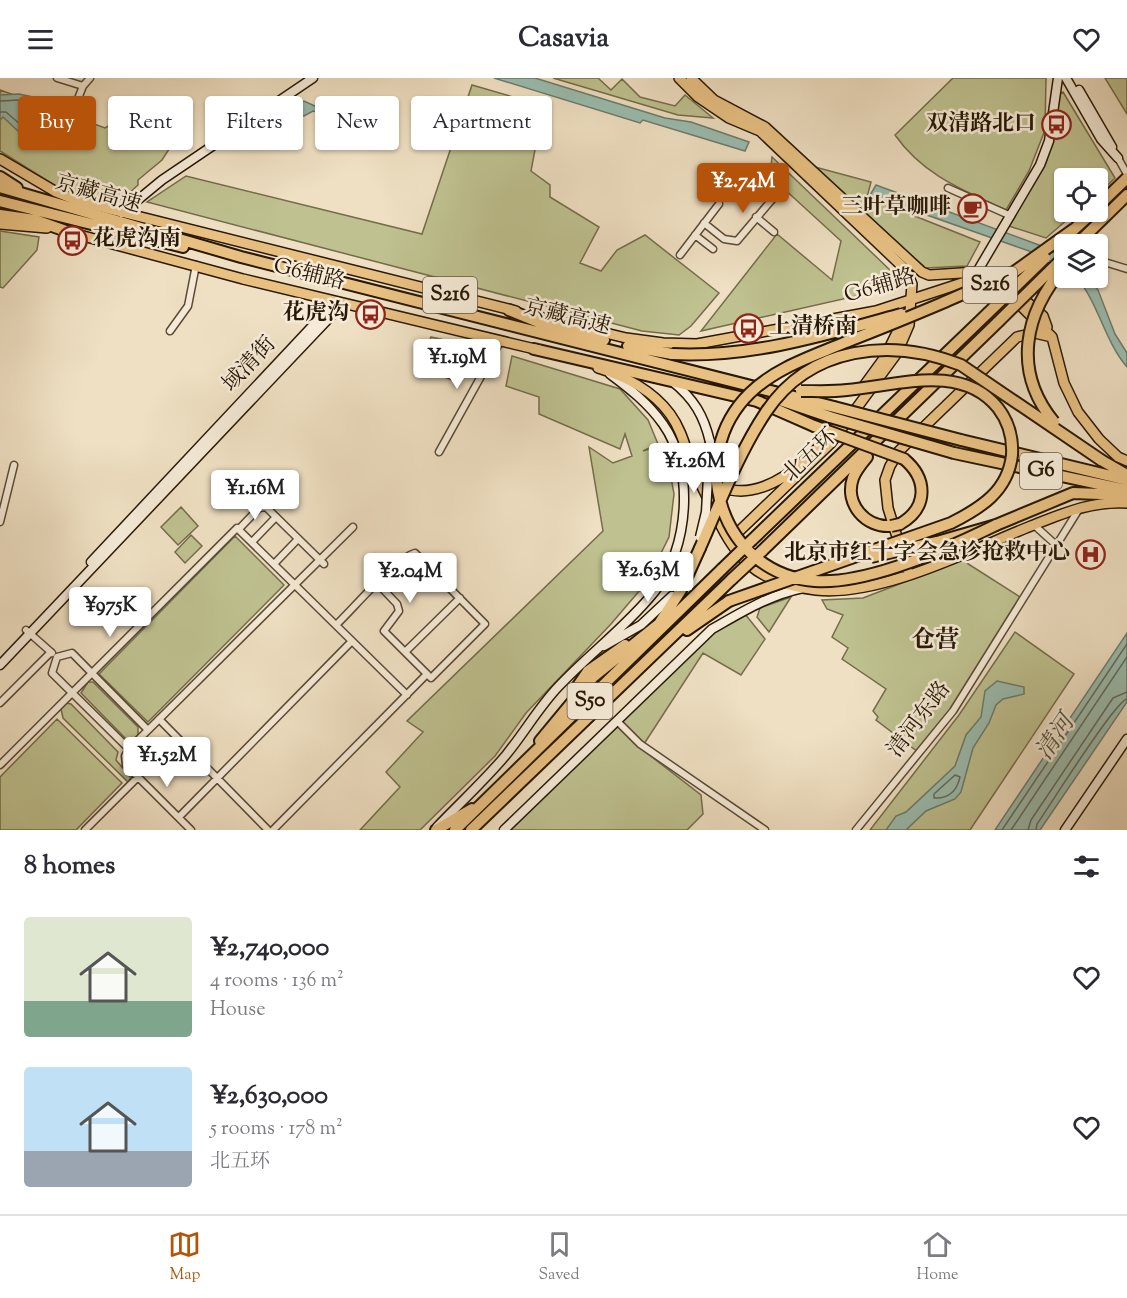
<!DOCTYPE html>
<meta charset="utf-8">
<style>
body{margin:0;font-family:"Sorts Mill Goudy","Noto Serif SC",serif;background:#f7f7f7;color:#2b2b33;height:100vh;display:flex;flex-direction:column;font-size:22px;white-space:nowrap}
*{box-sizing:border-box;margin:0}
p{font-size:20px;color:#7c7c81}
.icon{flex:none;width:33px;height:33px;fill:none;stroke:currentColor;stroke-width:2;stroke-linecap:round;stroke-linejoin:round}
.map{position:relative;height:752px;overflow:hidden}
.side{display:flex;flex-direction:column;background:#fff;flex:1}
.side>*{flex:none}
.top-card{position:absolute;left:18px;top:18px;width:600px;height:54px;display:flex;gap:12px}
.controls{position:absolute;left:1054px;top:90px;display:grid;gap:12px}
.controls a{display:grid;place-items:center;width:54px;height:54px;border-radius:6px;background:#fff;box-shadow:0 2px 4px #0004;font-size:30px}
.price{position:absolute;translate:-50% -51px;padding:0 14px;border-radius:6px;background:#fff;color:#222;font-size:20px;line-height:39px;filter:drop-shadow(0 2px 3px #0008)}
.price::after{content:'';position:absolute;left:50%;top:36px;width:18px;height:14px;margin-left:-9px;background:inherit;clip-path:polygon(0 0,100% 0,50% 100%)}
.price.current{background:#b45309;color:#fff}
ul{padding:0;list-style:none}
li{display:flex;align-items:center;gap:18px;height:150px;padding:0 24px}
li span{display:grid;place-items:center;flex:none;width:168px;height:120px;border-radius:6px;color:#555}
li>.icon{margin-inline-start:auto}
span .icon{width:72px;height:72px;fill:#fffc;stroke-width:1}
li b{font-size:26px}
h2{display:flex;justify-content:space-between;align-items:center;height:72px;padding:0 24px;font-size:26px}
.chip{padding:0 21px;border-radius:6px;background:#fff;box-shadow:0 2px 4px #0004;font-size:21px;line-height:54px}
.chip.current{background:#b45309;color:#fff}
header{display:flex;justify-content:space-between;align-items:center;height:78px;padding:0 24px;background:#fff;font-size:27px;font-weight:800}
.dock{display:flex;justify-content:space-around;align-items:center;height:84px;border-top:2px solid #e1e1e2;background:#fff;font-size:16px;color:#7c7c81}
.dock a{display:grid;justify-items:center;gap:3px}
.dock .current{color:#b45309}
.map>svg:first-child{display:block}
.green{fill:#bfc190;stroke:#746c4a;stroke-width:1.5}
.water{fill:#9abdb0;stroke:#6c7b6c;stroke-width:1.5}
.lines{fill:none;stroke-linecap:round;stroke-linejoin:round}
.shore{stroke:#616a5a;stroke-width:1.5}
.street-casing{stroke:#5a4a34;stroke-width:9}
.secondary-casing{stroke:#281805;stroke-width:11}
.primary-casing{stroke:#281805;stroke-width:12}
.highway-casing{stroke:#281805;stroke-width:14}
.street{stroke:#f5ebd8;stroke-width:6}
.secondary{stroke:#f5ebd8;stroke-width:8}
.primary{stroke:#e8c082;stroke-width:9}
.highway{stroke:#e8c082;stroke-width:10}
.secondary-bridge-casing{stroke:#281805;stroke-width:11;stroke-linecap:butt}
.highway-bridge-casing{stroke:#281805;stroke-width:14;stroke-linecap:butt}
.secondary-bridge{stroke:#f5ebd8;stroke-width:8}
.highway-bridge{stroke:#e8c082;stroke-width:10}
.labels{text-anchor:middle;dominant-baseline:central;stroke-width:5;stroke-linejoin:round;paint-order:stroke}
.shield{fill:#f5ebd8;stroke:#665744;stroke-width:1.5}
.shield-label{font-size:21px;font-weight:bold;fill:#281805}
.poi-label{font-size:22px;font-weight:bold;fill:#281805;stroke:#f5ebd8;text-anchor:end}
.street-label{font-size:22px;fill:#281805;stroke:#f5ebd8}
.neighbourhood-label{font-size:24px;font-weight:bold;fill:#281805;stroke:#f5ebd8}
.water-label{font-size:24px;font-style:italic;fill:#505241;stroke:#f5ebd8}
</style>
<header><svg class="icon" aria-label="menu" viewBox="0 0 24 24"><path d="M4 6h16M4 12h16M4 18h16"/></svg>Casavia<svg class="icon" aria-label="heart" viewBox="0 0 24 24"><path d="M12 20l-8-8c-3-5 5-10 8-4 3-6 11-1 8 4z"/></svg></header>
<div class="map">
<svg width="1127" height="752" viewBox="0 0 1127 752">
<rect width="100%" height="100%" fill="#efe0c3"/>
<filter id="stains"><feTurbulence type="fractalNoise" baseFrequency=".00333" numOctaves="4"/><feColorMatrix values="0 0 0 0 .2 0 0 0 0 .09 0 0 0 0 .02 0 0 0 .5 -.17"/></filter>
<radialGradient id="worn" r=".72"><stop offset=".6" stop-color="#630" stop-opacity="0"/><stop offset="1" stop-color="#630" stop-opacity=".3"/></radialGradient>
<path class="green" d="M553,0H598L611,12L622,1L640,19L675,28L685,17L713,40L678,37Z
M953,0H1046L1045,52L1029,93L1006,132C963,112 923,97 895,57Z
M1105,0H1127V36Z
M472,7L520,21L528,48L537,61L531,93L550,107V119L599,149L580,185L601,193L617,172L645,157L719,215L691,248L679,257L642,253L147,124L186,98L422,156Z
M0,12L105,50L130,35L177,59L162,82L138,102V107L122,122L117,120L113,124L59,110L0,73Z
M1063,14L1115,100L1098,117V100H1065V134H1076L1046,160L1009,148L1046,85L1053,60L1057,17Z
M772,79L891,193L892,210L701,253L777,156L832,202L841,163L770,98Z
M815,89L871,104L867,119L980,164L967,188L925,190Z
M0,153L39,159L37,172L3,210L0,209Z
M431,259L484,271L473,290L459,289L452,302L420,289Z
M512,278L620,311L648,342L658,366L643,373L665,366L674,416L669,459L646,505L611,546L526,635L495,678L420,752H360L400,709L386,694L423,654L407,643L603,453L589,369L613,385L632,378L625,356L620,371L539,336V319L506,308Z
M181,429L198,448L178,467L161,449Z
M191,457L202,468L185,485L175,474Z
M235,458L284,507L148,644L99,596Z
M962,482L1020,519L953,628L918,674L876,642L878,639L873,633L886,611L842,581L848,570L832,559L843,537L827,531L822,522L863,520Z
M791,519L769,554L757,539L760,530Z
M745,536L765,561L741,597L703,575L644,666L621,644L713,555Z
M1015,554L1074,596L970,752H870L959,637Z
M88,604H93L138,649V657L133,662H127L81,615Z
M66,625L71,626L118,674L116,682L131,700L128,704L63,640L61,631Z
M57,641L122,705L76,752H0V699Z
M618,647L634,665L701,717L703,736L687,752H510Z"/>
<path class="water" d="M494,0H535L665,40L691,44L749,64L745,73L643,42L640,45Z
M19,16L42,21L45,24V42L50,57L46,62L18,53L3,39L0,42V17Z
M325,20L330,22L321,35L313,33L304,38L294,36L283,49L278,48L274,41L304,23L317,29Z
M876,107L1039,167L1065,180V190L1029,173L870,117Z
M1077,200H1089L1098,212L1115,256L1127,275V289C1104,262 1099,226 1077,200Z
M1127,555V624L1040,752H995Z
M997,603L1024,609V616L1003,621L996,627L989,645L973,670L961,714L955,721L926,733L906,752H886L896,738L906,734L955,688L966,657L981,639L985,613Z"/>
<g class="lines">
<path class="shore" d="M0,23L20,22L39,27L42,51L38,53L21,47L6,34H0
M955,697L960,699C957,713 948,721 934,720V716Z
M1002,752L1127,566
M1011,752L1127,579
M1028,752L1031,742L1113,620L1127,614
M1036,752L1037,746C1049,729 1115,623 1127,621"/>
<defs>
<path id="street" d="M57,0L83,8L72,36
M83,8L90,0
M1118,80L1127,96
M948,110L1011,138
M756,139L774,154
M704,145L724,161L737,163L775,118
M695,157L713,171
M680,177L719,126
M1098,182L1127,191
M170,253L188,228L196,187
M439,374L500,264
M0,444L14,387
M1034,447L1055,466
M239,451L259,430L266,429L324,486
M252,464L276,439
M274,486L298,461
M336,547C353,531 396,480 415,475L485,546L431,600L384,553L399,533L397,526L378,506
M26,552L52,575
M405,574L460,520
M57,579L52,595L129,671
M57,579L72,575L148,652
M0,625L51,574
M159,641L268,752
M617,643L640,666L765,752
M0,687L237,450L407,617
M179,739L352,563
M85,752L138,699
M191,752L126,687L125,678L129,671L353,449
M273,752L427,596
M856,752L953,633L1079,431"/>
<path id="secondary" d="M1066,0L1101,61L1118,80
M1079,12L1112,69
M122,135L162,102L313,0
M977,194L1040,87L1049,63L1058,0
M673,304C694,321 704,338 710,364
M91,484L335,224
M604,568L641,547L672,518
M0,587L335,234V224
M437,749C460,725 485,702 506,677C524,655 539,629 558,609C589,576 627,548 655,513C689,470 695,391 663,346C648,325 630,311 610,296
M504,752L712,551C742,534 769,517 803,510
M1065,752L1127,661"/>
<path id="primary" d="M679,0L698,19L729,40L760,53L906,192L912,206L909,247L897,275L831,365L731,461
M691,0L714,22L765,49L922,194L929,197L977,194L1000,204
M0,81L56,114L81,124L516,233
M0,146L47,150
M61,152L243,201L539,272
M1017,215L1043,238L1047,249
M532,237L626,260L663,265L697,266L876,233L962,205L980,203L1011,218L1052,259L1064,305L1078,334L1099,361L1118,379L1127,383
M598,290C625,298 653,313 670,336C681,351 685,368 691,385C697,399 704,413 711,427C735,480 754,505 816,512C880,519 971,472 1031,448C1064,435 1091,423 1127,425
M861,312L885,279L906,236
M721,409C763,426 812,382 834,350
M907,491L888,430L885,402L890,388L899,373L1017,259L1035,255L1052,259"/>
<path id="highway" d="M0,99L17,110
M0,109L241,179L834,329
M0,123L183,169
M1098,128L1127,100
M0,137L35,142L66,153
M1077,166L1127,117
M509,232L541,245L604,262
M628,268L672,276
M534,271L757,323L814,348
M774,320L830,339
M961,362L1127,402
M954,375L1127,412
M867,379C862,385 856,392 853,400C844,426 866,450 891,448
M1101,382L1127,397
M900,446C928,430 928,401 904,381
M752,462L988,235
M937,464L996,447L1073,415L1127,417
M762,473L998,244
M687,552L729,523
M575,612L588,593L625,567
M540,663L593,599L659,546L681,512L700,470
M436,752L472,731
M455,752L722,491
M471,752L732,501"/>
</defs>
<use href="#street" class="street-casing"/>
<use href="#secondary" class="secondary-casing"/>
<use href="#primary" class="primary-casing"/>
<use href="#highway" class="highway-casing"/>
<use href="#street" class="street"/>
<use href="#secondary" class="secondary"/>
<use href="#primary" class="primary"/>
<use href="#highway" class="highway"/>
<defs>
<path id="secondary-bridge" d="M700,459L706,434L710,364"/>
<path id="highway-bridge" d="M1069,156L1093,134
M947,223C914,237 880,251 846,264C813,278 777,289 750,315C684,379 721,496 815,503C868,507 949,470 996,447
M942,225L1014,194L1074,151
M988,235L1045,180
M998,244L1065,178
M672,276C751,280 825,257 901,236
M834,329L961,362
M830,339L954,375
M1054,344C1012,293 1024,235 1065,188
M814,348L904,381
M891,448L900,446
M700,470C720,425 738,376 766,334C810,268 891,259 961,287L1101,382
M871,479L937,464
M722,491L752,462
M732,501L762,473
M729,523L951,445C981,430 1008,413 1012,377C1013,360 1008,343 998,330C961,284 896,308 847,312C831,314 816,313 801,313"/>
</defs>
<use href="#secondary-bridge" class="secondary-bridge-casing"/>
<use href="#highway-bridge" class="highway-bridge-casing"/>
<use href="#secondary-bridge" class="secondary-bridge"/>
<use href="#highway-bridge" class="highway-bridge"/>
</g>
<defs>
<symbol id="bus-ring" viewBox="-11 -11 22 22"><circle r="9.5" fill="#f5ebd8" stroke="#8f2418" stroke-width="1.5"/><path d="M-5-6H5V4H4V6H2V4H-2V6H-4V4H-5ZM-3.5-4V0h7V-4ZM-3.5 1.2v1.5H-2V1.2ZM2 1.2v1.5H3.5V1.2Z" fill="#8f2418"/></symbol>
<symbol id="cafe-ring" viewBox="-11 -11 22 22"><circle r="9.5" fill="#f5ebd8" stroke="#8f2418" stroke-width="1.5"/><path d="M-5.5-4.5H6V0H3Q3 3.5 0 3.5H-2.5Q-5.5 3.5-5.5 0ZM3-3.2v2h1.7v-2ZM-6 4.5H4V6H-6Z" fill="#8f2418"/></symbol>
<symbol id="hospital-ring" viewBox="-11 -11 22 22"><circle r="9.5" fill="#f5ebd8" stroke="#8f2418" stroke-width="1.5"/><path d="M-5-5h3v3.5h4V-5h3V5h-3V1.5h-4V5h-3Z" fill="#8f2418"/></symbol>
</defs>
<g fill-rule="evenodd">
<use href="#bus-ring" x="1040" y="30" width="33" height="33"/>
<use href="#cafe-ring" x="956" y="114" width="33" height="33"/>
<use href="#bus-ring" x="56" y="146" width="33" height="33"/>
<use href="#bus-ring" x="354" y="220" width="33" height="33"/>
<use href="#bus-ring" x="732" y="234" width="33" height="33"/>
<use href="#hospital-ring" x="1074" y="460" width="33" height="33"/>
</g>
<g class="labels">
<g class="shield">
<rect x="963" y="189" width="54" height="36" rx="4.5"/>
<rect x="423" y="199" width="54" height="36" rx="4.5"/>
<rect x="1020" y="375" width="42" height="36" rx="4.5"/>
<rect x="567.5" y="605" width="45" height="36" rx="4.5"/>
</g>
<g class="shield-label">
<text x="990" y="207">S216</text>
<text x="450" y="217">S216</text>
<text x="1041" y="393">G6</text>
<text x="590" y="623">S50</text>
</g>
<g class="poi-label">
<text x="1036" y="47">双清路北口</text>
<text x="951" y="130">三叶草咖啡</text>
<text x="93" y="162" text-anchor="start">花虎沟南</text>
<text x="349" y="236">花虎沟</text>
<text x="769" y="250" text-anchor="start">上清桥南</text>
<text x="1070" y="476">北京市红十字会急诊抢救中心</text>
</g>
<g class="street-label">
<text transform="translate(98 117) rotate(16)">京藏高速</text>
<text transform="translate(309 197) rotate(14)">G6辅路</text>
<text transform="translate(880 209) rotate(-16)">G6辅路</text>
<text transform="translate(567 240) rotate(14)">京藏高速</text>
<text transform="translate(250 287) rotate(-47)">域清街</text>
<text transform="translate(811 378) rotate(-44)">北五环</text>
<text transform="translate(920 642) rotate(-53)">清河东路</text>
</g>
<g class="neighbourhood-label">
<text x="935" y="563">仓营</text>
</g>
<g class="water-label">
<text transform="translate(1056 660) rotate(-56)">清河</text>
</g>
</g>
<rect width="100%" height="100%" filter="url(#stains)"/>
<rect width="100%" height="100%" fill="url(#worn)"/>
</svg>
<div class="controls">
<a><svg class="icon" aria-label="locate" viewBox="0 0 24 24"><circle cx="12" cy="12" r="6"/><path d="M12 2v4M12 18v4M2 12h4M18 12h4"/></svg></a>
<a><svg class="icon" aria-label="layers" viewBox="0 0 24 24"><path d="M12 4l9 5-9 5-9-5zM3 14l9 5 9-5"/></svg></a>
</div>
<b class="price current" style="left:743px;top:136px">¥2.74M</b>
<b class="price" style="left:457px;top:312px">¥1.19M</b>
<b class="price" style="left:694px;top:416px">¥1.26M</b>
<b class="price" style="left:255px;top:443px">¥1.16M</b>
<b class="price" style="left:648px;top:525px">¥2.63M</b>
<b class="price" style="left:410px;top:526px">¥2.04M</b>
<b class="price" style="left:110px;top:560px">¥975K</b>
<b class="price" style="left:167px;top:710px">¥1.52M</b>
<div class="top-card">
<a class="chip current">Buy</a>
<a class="chip">Rent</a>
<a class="chip">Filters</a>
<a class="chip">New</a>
<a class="chip">Apartment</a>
</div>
</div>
<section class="side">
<h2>8 homes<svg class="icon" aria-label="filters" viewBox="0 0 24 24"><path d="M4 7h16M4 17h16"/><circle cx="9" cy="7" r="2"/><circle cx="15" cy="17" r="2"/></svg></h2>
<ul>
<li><span style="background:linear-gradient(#dfe7d0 70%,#7fa58c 0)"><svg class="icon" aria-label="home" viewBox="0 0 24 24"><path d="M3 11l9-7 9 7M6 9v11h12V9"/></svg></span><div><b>¥2,740,000</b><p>4 rooms · 136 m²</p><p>House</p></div><svg class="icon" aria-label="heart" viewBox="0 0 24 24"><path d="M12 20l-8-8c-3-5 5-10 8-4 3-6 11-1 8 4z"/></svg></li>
<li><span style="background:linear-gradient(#bfe0f5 70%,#9aa5b1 0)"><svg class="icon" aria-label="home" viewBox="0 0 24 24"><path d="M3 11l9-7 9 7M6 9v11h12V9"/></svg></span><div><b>¥2,630,000</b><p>5 rooms · 178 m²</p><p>北五环</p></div><svg class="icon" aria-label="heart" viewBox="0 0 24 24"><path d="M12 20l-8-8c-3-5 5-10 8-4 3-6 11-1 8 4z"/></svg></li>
</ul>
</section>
<nav class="dock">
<a class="current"><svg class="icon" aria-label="map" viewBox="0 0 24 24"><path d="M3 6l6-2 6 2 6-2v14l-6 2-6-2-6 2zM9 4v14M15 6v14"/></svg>Map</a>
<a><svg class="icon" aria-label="saved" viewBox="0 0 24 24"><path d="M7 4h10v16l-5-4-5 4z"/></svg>Saved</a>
<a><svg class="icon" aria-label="home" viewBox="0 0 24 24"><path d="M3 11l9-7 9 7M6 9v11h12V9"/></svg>Home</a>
</nav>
